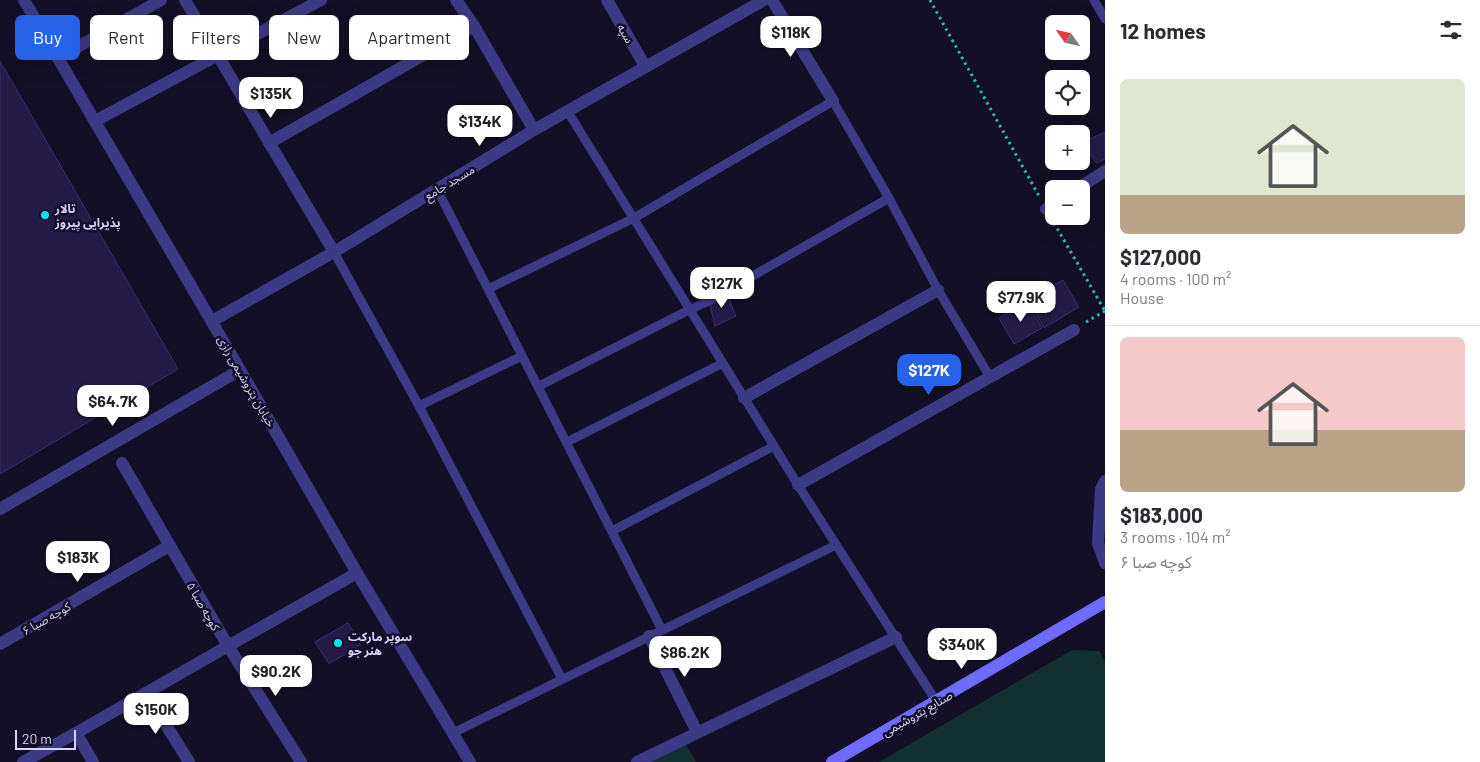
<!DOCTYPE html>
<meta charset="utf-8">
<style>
body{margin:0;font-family:Barlow,"Noto Sans Arabic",sans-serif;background:#f2f2f3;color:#2b2b33;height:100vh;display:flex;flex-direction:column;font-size:19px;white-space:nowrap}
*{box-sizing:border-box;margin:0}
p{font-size:16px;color:#7c7c81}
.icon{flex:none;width:28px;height:28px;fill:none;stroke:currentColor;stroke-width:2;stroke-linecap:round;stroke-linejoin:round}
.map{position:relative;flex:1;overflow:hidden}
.details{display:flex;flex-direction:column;background:#fff;width:375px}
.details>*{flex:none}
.guide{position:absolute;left:15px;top:15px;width:475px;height:45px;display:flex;gap:10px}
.needle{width:32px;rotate:304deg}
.fabs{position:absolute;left:1045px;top:15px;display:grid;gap:10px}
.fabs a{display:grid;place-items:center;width:45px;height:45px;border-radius:8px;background:#fff;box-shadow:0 5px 20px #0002;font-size:25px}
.scale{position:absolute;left:15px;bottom:12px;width:61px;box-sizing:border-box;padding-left:5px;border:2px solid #d9d4ff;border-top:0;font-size:14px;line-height:18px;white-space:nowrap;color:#d9d4ff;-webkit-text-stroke:4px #130f26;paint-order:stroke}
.price{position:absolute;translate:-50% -42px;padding:0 11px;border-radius:10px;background:#fff;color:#222;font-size:16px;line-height:32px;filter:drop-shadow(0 1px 2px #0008)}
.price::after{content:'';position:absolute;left:50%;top:30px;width:15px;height:11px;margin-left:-8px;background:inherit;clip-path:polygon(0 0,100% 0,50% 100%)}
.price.selected{background:#2563eb;color:#fff}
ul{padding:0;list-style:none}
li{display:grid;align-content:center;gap:10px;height:265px;padding:0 15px}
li+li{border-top:1px solid #e1e1e2}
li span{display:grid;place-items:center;height:155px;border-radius:8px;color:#555}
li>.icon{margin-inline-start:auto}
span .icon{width:90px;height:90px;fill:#fffc;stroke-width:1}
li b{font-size:21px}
h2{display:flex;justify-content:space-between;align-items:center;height:60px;padding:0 15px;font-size:21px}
.pill{padding:0 18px;border-radius:8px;background:#fff;box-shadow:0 5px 20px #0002;font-size:18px;line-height:45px}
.pill.selected{background:#2563eb;color:#fff}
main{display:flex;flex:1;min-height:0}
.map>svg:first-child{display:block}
.green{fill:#12302f}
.building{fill:#241b47;stroke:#3b2d73}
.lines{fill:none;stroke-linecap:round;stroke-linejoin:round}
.path{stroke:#2fb8b0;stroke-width:3;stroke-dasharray:2.5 4;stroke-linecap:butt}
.service{stroke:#3d3a85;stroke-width:9}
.minor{stroke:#3d3a85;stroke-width:12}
.secondary{stroke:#6f6bff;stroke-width:12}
.poi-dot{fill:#00e5ff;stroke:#130f26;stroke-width:2}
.labels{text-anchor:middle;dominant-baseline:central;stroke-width:5;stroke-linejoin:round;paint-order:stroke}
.street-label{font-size:12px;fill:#d9d4ff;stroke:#130f26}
.poi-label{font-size:12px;font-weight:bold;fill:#d9d4ff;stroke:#130f26;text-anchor:start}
</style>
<main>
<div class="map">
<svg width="1105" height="762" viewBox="0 0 1105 762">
<rect width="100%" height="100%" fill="#130f26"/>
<path class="green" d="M1072,650L1099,651L1105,662V762H879Z
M683,739L696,762H643Z"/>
<path class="building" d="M0,61L178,369L0,474Z
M1105,132V159L1096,163L1083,142Z
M1063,280L1079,307L1044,328L1029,299Z
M726,292L736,316L715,326L709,301Z
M1027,301L1042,328L1014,344L999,318Z
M348,623L361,644L329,664L315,642Z"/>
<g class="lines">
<path class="path" d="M930,0L1039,196
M1054,223L1105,311
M1086,322L1105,311"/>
<path class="service" d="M1094,0L1105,19
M568,112L798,485L936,701
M437,189L662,630
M334,252L419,406L562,679
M488,289L634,218L833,101L889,198
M539,386L689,310L709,301L889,198L938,290L990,377
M419,406L522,356
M567,442L723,363
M612,531L774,446
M453,733L836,545"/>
<path class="minor" d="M24,0L240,370L357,573L470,762
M185,0L334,252
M456,0L474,26L534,130
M607,0L645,66
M772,0L833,101
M58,58L161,0
M95,121L321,0
M269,143L474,26
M1077,189L1105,171
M1046,209L1054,204
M212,321L334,252L534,130L764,0
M744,398L938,290
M122,463L228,646L357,573
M1105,481L1101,489L1098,543L1105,563
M798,485L1074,330
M0,509L240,370
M649,636L697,732
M0,644L169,546
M147,694L189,762
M23,762L76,733
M93,762L76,733L228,646L301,762
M637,762L896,637"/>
<path class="secondary" d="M832,762L1105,602"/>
</g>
<g class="poi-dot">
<circle cx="45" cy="215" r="5"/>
<circle cx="338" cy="643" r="5"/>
</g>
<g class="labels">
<g class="street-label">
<text transform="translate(626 33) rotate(60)">سپه</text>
<text transform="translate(449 182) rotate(-31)">مسجد جامع</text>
<text transform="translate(247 381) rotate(60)">خیابان پتروشیمی رازی</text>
<text transform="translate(204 606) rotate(60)">کوچه صبا ۵</text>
<text transform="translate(46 618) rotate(-30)">کوچه صبا ۶</text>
<text transform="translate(917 713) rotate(-30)">صنایع پتروشیمی</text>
</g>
<g class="poi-label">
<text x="55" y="208">تالار<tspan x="55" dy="14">پذیرایی پیروز</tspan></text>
<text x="348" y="636">سوپر مارکت<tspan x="348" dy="14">هنر جو</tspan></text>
</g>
</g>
</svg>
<div class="fabs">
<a><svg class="needle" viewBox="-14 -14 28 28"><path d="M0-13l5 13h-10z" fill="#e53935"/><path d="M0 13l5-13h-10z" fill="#7c7c81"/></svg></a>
<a><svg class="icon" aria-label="locate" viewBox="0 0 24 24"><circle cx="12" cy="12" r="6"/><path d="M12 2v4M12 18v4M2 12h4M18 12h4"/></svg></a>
<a>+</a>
<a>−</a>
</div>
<div class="scale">20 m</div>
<b class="price" style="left:791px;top:58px">$118K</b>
<b class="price" style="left:271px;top:119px">$135K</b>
<b class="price" style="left:480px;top:147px">$134K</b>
<b class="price" style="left:722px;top:309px">$127K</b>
<b class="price" style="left:1021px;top:323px">$77.9K</b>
<b class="price selected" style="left:929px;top:396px">$127K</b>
<b class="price" style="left:113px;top:427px">$64.7K</b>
<b class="price" style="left:78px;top:583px">$183K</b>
<b class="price" style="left:962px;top:670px">$340K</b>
<b class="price" style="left:685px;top:678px">$86.2K</b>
<b class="price" style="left:276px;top:697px">$90.2K</b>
<b class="price" style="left:156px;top:735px">$150K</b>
<div class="guide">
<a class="pill selected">Buy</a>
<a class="pill">Rent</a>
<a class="pill">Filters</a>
<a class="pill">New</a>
<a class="pill">Apartment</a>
</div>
</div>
<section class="details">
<h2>12 homes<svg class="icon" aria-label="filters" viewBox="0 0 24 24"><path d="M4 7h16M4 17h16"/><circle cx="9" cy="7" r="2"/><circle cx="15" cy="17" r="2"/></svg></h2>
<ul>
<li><span style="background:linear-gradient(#dfe7d0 75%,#b9a48a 0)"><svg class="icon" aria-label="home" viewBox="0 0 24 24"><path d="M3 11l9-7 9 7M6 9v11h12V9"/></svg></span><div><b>$127,000</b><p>4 rooms · 100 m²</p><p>House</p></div></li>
<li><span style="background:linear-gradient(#f6c9c9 60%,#b9a48a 0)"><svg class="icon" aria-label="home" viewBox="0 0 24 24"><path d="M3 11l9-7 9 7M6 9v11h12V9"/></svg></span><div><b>$183,000</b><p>3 rooms · 104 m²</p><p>کوچه صبا ۶</p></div></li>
</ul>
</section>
</main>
